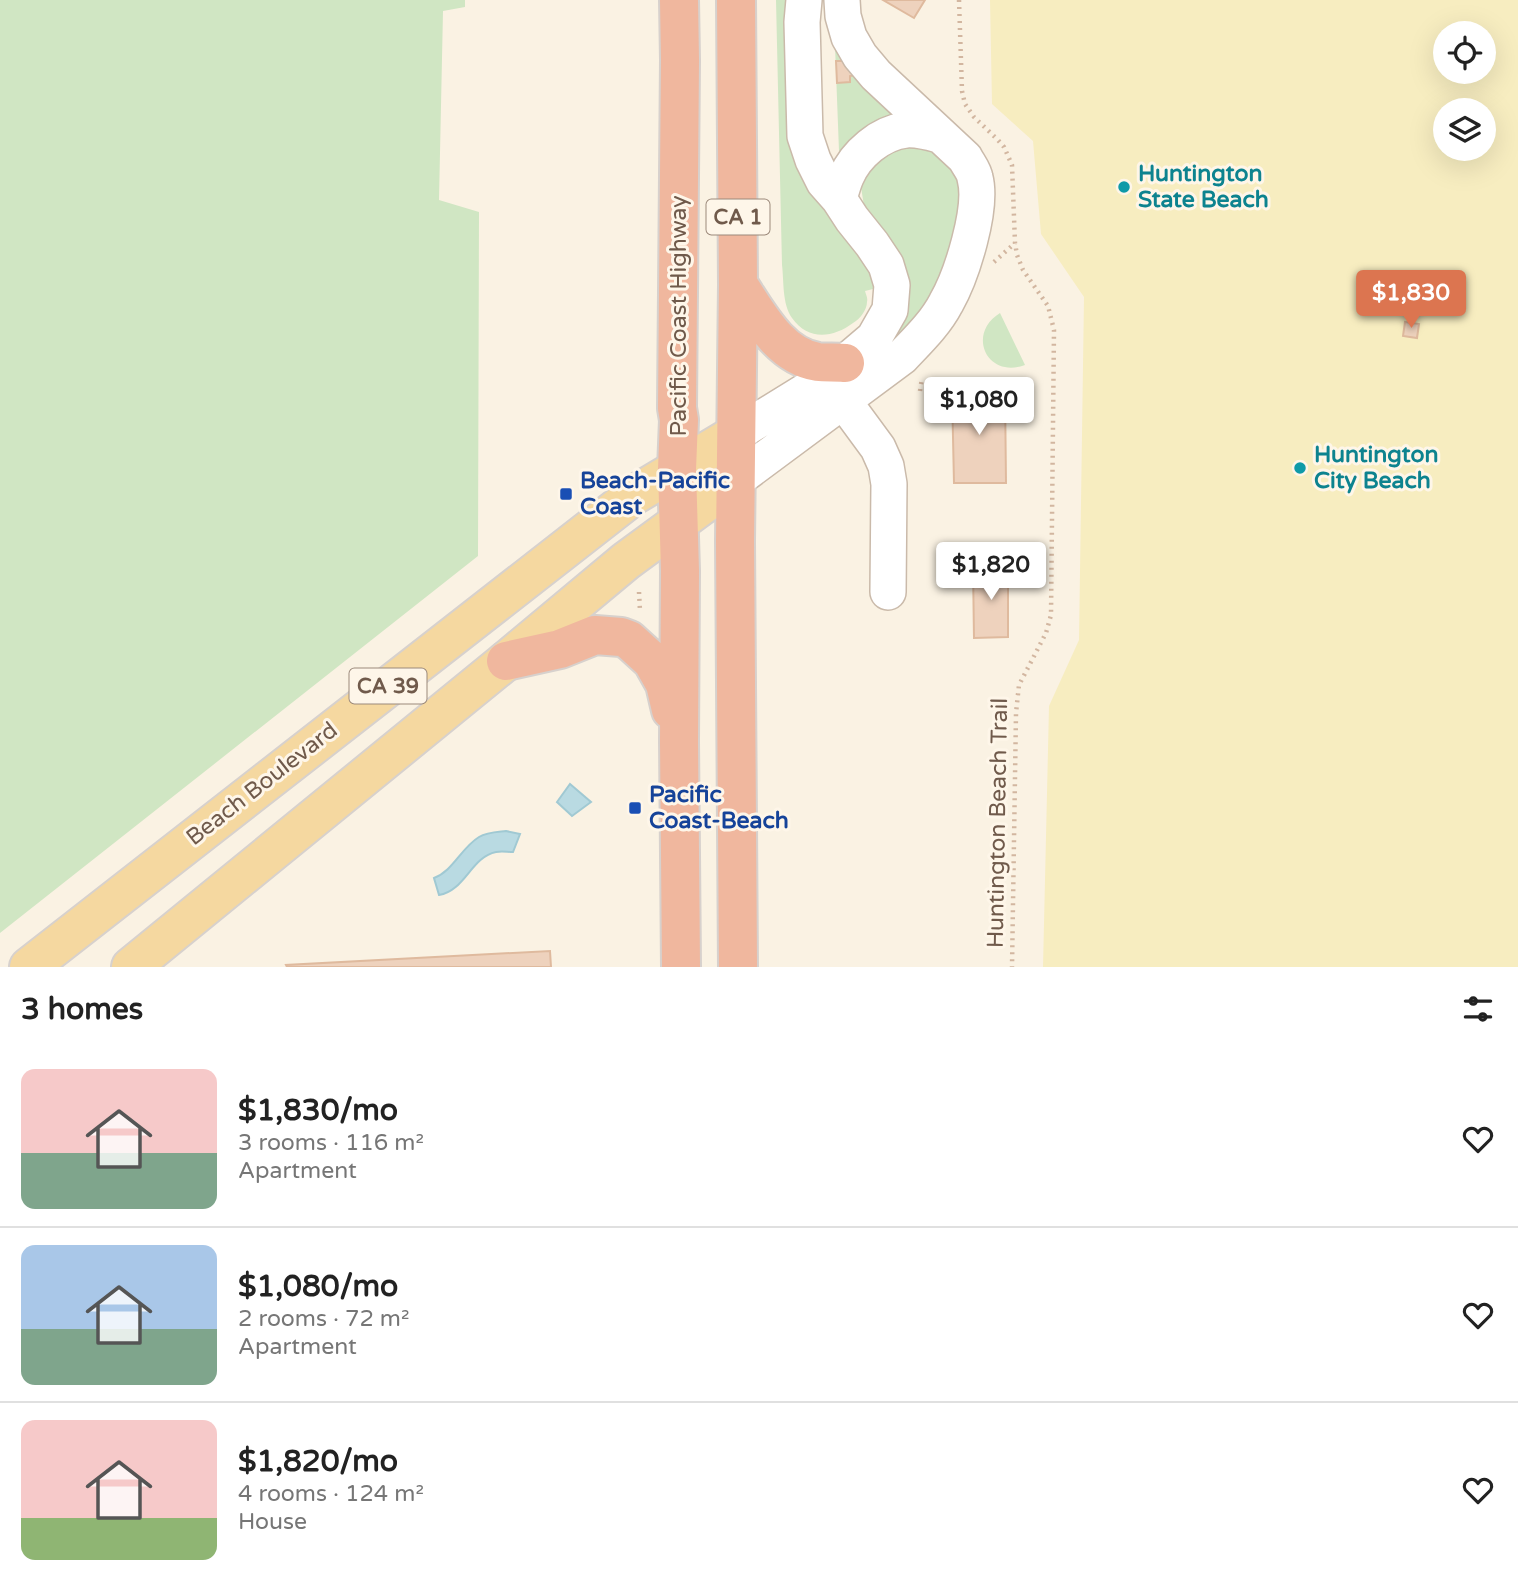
<!DOCTYPE html>
<meta charset="utf-8">
<style>
body{margin:0;font-family:"Varela Round",sans-serif;background:#f2f2f2;color:#222;height:100vh;display:flex;flex-direction:column;font-size:26px;white-space:nowrap}
*{box-sizing:border-box;margin:0}
p{font-size:23px;color:#767676}
.icon{flex:none;width:38px;height:38px;fill:none;stroke:currentColor;stroke-width:2;stroke-linecap:round;stroke-linejoin:round}
.map{position:relative;height:967px;overflow:hidden}
.side{display:flex;flex-direction:column;background:#fff;flex:1}
.side>*{flex:none}
.controls{position:absolute;left:1433px;top:21px;display:grid;gap:14px}
.controls a{display:grid;place-items:center;width:63px;height:63px;border-radius:50%;background:#fff;box-shadow:0 7px 28px #0002;font-size:35px}
.price{position:absolute;translate:-50% -60px;padding:0 16px;border-radius:7px;background:#fff;color:#222;font-size:23px;line-height:46px;filter:drop-shadow(0 2px 4px #0008)}
.price::after{content:'';position:absolute;left:50%;top:42px;width:21px;height:16px;margin-left:-10px;background:inherit;clip-path:polygon(0 0,100% 0,50% 100%)}
.price.current{background:#dc7550;color:#fff}
ul{padding:0;list-style:none}
li{display:flex;align-items:center;gap:21px;height:175px;padding:0 21px}
li+li{border-top:2px solid #e0e0e0}
li span{display:grid;place-items:center;flex:none;width:196px;height:140px;border-radius:14px;color:#555}
li>.icon{margin-inline-start:auto}
span .icon{width:84px;height:84px;fill:#fffc;stroke-width:1}
li b{font-size:30px}
h2{display:flex;justify-content:space-between;align-items:center;height:84px;padding:0 21px;font-size:30px}
.map>svg:first-child{display:block}
.green{fill:#d0e6c3}
.sand{fill:#f7edc0;fill-rule:evenodd}
.water{fill:#b9dae2;stroke:#a0c9d3;stroke-width:2}
.building{fill:#eed2bd;stroke:#dfba9e;stroke-width:2}
.lines{fill:none;stroke-linecap:round;stroke-linejoin:round}
.minor-casing{stroke:#cabaaa;stroke-width:38}
.major-casing{stroke:#d7d1cd;stroke-width:42}
.highway-casing{stroke:#d7d1cd;stroke-width:42}
.path{stroke:#d2b6a0;stroke-width:4.5;stroke-dasharray:2 5;stroke-linecap:butt}
.minor{stroke:#fff;stroke-width:35}
.major{stroke:#f5d8a0;stroke-width:38}
.highway{stroke:#f0b79e;stroke-width:38}
.culture-dot{fill:#0f9aa8;stroke:#fef6e9;stroke-width:2.5}
.transit-dot{fill:#1a4fb4;stroke:#fef6e9;stroke-width:2.5}
.labels{text-anchor:middle;dominant-baseline:central;stroke-width:6;stroke-linejoin:round;paint-order:stroke}
.shield{fill:#fef6e9;stroke:#9b897a;stroke-width:2}
.shield-label{font-size:21px;font-weight:bold;fill:#705a4b}
.culture-label{font-size:23px;font-weight:bold;fill:#0d838f;stroke:#fef6e9;text-anchor:start}
.street-label{font-size:23px;fill:#705a4b;stroke:#fef6e9}
.transit-label{font-size:23px;font-weight:bold;fill:#164399;stroke:#fef6e9;text-anchor:start}
</style>
<div class="map">
<svg width="1518" height="967" viewBox="0 0 1518 967">
<rect width="100%" height="100%" fill="#faf2e3"/>
<path class="green" d="M0,0H465V7L443,11L439,200L479,212L478,556L0,933Z
M776,0H796L799,137L873,271L877,288L865,291C866,295 868,298 867,302C867,310 860,319 853,323C833,338 808,341 792,318C782,304 784,281 782,265Z
M835,46L902,112L843,154L839,151Z
M904,142L944,153L961,185L960,218L945,273L920,314L892,343L886,345L861,187L866,170Z
M1000,313L1025,365C987,379 966,334 1000,313Z"/>
<path class="sand" d="M990,0H1518V967H1043L1049,706L1079,640L1084,297L1041,234L1033,141L992,104ZM1446,33H1484V72H1446ZM1446,110H1484V149H1446Z"/>
<path class="water" d="M570,784L591,802L572,816L557,802Z
M506,831L520,834L513,852C507,852 502,851 496,852C471,857 465,891 439,895L434,878C453,871 461,848 479,837C487,832 497,832 506,831Z"/>
<path class="building" d="M883,0H925L914,18Z
M836,61H854L857,75L850,76V82L837,83Z
M1405,322L1419,324L1417,338L1403,336Z
M1005,390L1006,483H954L952,391Z
M973,567H1008V637L974,638Z
M550,951L551,967H287L286,965Z"/>
<g class="lines">
<defs>
<path id="minor" d="M839,199C841,192 843,184 846,177C856,154 880,133 906,130C917,129 928,132 939,135
M831,384L878,448L886,466L889,484L888,592
M736,434L827,378L874,338L890,310L892,285L886,265L872,244L852,219L839,199L824,182L813,160L805,136L802,22L804,0
M735,481L902,357C918,340 935,324 946,303C962,275 983,208 975,178C974,171 968,164 965,158L876,75L860,56L849,37L843,16L842,0"/>
<path id="major" d="M29,967L634,495L736,434
M131,967L506,661L626,561L735,481"/>
<path id="highway" d="M679,0L680,60L677,408L679,420L677,469L680,571L679,741L681,967
M736,0L738,284L735,541L738,967
M738,284C758,314 779,356 818,362C826,363 836,362 845,363
M506,661L560,649L595,635L621,637L629,640L652,661L665,684L671,710"/>
</defs>
<use href="#minor" class="minor-casing"/>
<use href="#major" class="major-casing"/>
<use href="#highway" class="highway-casing"/>
<path class="path" d="M959,0L962,91L965,104L974,117L998,140L1004,147L1012,165L1015,243L1017,255L1023,270L1048,306L1054,330L1051,615L1046,633L1019,685L1016,713L1012,967
M994,262L1015,243
M920,391L922,378
M639,592L640,611"/>
<use href="#minor" class="minor"/>
<use href="#major" class="major"/>
<use href="#highway" class="highway"/>
</g>
<g class="culture-dot">
<circle cx="1124" cy="187" r="7"/>
<circle cx="1300" cy="468" r="7"/>
</g>
<g class="transit-dot">
<rect x="559" y="487" width="14" height="14" rx="3.5"/>
<rect x="628" y="801" width="14" height="14" rx="3.5"/>
</g>
<g class="labels">
<g class="shield">
<rect x="706.5" y="199.5" width="63" height="35" rx="5"/>
<rect x="349.5" y="668.5" width="77" height="35" rx="5"/>
</g>
<g class="shield-label">
<text x="738" y="217">CA 1</text>
<text x="388" y="686">CA 39</text>
</g>
<g class="culture-label">
<text x="1138" y="174">Huntington<tspan x="1138" dy="26">State Beach</tspan></text>
<text x="1314" y="455">Huntington<tspan x="1314" dy="26">City Beach</tspan></text>
</g>
<g class="street-label">
<text transform="translate(679 316) rotate(-90)">Pacific Coast Highway</text>
<text transform="translate(262 784) rotate(-38)">Beach Boulevard</text>
<text transform="translate(998 823) rotate(-89)">Huntington Beach Trail</text>
</g>
<g class="transit-label">
<text x="580" y="481">Beach-Pacific<tspan x="580" dy="26">Coast</tspan></text>
<text x="649" y="795">Pacific<tspan x="649" dy="26">Coast-Beach</tspan></text>
</g>
</g>
</svg>
<div class="controls">
<a><svg class="icon" aria-label="locate" viewBox="0 0 24 24"><circle cx="12" cy="12" r="6"/><path d="M12 2v4M12 18v4M2 12h4M18 12h4"/></svg></a>
<a><svg class="icon" aria-label="layers" viewBox="0 0 24 24"><path d="M12 4l9 5-9 5-9-5zM3 14l9 5 9-5"/></svg></a>
</div>
<b class="price current" style="left:1411px;top:330px">$1,830</b>
<b class="price" style="left:979px;top:437px">$1,080</b>
<b class="price" style="left:991px;top:602px">$1,820</b>
</div>
<section class="side">
<h2>3 homes<svg class="icon" aria-label="filters" viewBox="0 0 24 24"><path d="M4 7h16M4 17h16"/><circle cx="9" cy="7" r="2"/><circle cx="15" cy="17" r="2"/></svg></h2>
<ul>
<li><span style="background:linear-gradient(#f6c9c9 60%,#7fa58c 0)"><svg class="icon" aria-label="home" viewBox="0 0 24 24"><path d="M3 11l9-7 9 7M6 9v11h12V9"/></svg></span><div><b>$1,830/mo</b><p>3 rooms · 116 m²</p><p>Apartment</p></div><svg class="icon" aria-label="heart" viewBox="0 0 24 24"><path d="M12 20l-8-8c-3-5 5-10 8-4 3-6 11-1 8 4z"/></svg></li>
<li><span style="background:linear-gradient(#a9c7e8 60%,#7fa58c 0)"><svg class="icon" aria-label="home" viewBox="0 0 24 24"><path d="M3 11l9-7 9 7M6 9v11h12V9"/></svg></span><div><b>$1,080/mo</b><p>2 rooms · 72 m²</p><p>Apartment</p></div><svg class="icon" aria-label="heart" viewBox="0 0 24 24"><path d="M12 20l-8-8c-3-5 5-10 8-4 3-6 11-1 8 4z"/></svg></li>
<li><span style="background:linear-gradient(#f6c9c9 70%,#8fb573 0)"><svg class="icon" aria-label="home" viewBox="0 0 24 24"><path d="M3 11l9-7 9 7M6 9v11h12V9"/></svg></span><div><b>$1,820/mo</b><p>4 rooms · 124 m²</p><p>House</p></div><svg class="icon" aria-label="heart" viewBox="0 0 24 24"><path d="M12 20l-8-8c-3-5 5-10 8-4 3-6 11-1 8 4z"/></svg></li>
</ul>
</section>
